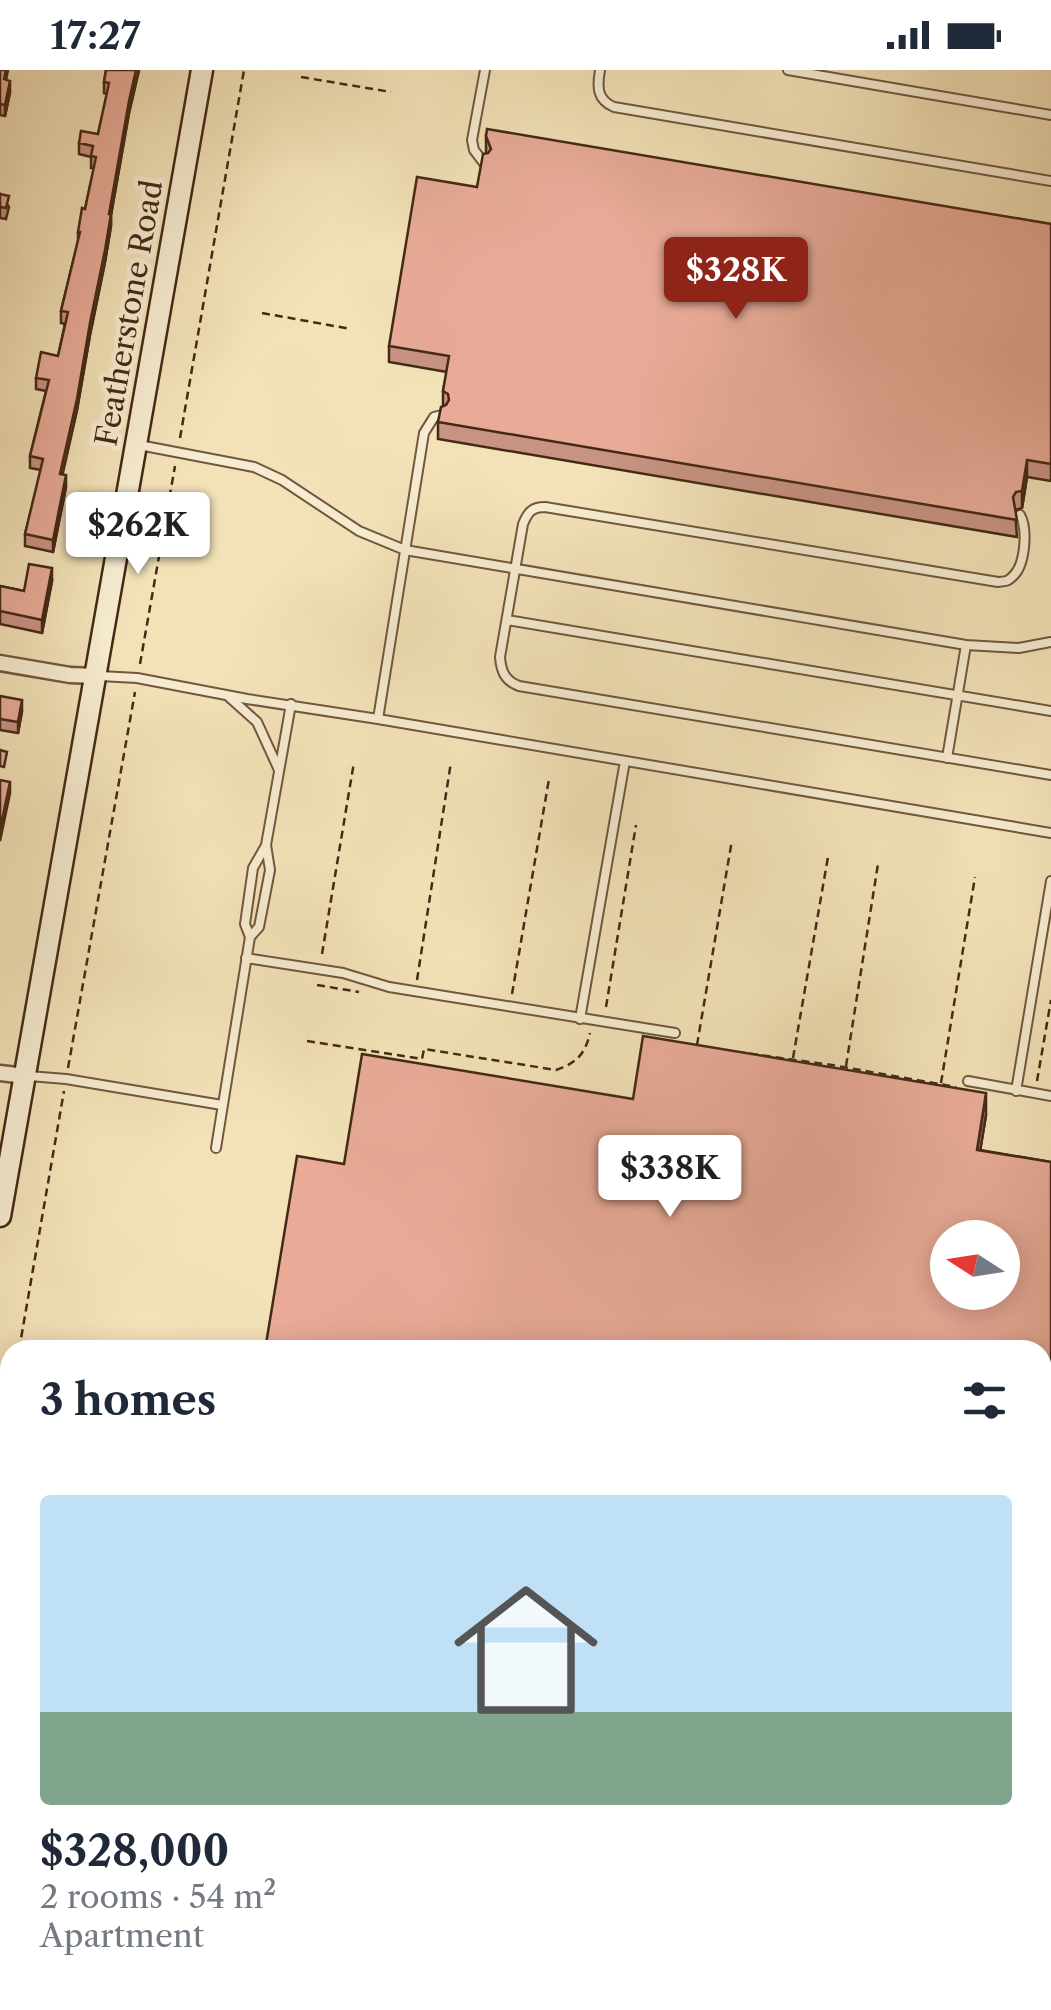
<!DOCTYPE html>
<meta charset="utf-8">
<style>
body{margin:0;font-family:"Libre Caslon Text",serif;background:#f6f6f7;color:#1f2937;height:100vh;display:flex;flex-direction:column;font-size:38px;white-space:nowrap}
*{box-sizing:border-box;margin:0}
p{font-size:32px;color:#747a83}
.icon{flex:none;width:55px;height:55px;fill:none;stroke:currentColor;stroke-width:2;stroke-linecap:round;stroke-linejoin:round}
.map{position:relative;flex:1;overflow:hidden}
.drawer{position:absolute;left:0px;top:1270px;width:1052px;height:670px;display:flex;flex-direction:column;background:#fff;border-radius:30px 30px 0 0;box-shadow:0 5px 25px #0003}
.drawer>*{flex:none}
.needle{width:65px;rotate:282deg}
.buttons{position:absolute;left:930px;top:1150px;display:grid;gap:20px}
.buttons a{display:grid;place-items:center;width:90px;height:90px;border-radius:50%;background:#fff;box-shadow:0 5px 25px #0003;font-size:50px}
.price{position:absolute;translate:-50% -85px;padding:0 22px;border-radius:10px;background:#fff;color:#222;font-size:32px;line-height:65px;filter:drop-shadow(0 2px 5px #0008)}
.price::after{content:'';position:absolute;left:50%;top:60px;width:30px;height:22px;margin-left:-15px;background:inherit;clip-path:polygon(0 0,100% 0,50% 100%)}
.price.active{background:#8f2418;color:#fff}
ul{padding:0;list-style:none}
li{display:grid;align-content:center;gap:20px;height:530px;padding:0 40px}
li span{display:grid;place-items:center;height:310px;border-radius:10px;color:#555}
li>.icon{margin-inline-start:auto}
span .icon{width:180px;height:180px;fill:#fffc;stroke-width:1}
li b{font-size:42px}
h2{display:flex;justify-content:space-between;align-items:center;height:120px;padding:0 40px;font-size:42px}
.status{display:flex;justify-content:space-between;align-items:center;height:70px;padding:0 50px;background:#fff;direction:ltr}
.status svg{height:28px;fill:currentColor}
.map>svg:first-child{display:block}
.forest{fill:url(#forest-crowns);stroke:#817652;stroke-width:2.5}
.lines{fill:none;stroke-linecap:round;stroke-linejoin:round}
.lane-casing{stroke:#70573e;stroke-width:12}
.street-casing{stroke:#70573e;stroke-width:19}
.secondary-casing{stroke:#442916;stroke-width:25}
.path{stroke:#442916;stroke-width:2.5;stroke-dasharray:8 5;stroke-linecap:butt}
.lane{stroke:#f7ecd1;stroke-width:8}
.street{stroke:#f7ecd1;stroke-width:14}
.secondary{stroke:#f7ecd1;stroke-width:20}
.wall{fill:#c89383;stroke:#442916;stroke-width:2.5}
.shaded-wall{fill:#a3786a;stroke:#442916;stroke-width:2.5}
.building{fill:#e9ab98;stroke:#442916;stroke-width:2.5;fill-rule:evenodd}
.labels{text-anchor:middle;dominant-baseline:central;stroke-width:9;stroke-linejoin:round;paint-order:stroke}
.street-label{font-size:30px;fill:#442916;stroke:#f7ecd1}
</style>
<div class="status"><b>17:27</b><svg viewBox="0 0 49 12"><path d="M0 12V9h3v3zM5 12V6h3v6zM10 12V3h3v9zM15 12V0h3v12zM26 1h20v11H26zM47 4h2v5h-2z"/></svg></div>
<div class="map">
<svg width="1051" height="1940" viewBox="0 0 1051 1940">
<defs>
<pattern id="forest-crowns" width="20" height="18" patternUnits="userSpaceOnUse" patternTransform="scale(2.5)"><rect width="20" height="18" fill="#bec28d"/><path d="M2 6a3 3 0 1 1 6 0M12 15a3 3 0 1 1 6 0" fill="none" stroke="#9c9e72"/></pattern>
</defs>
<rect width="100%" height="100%" fill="#f3e2b8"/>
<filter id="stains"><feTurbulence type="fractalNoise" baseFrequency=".002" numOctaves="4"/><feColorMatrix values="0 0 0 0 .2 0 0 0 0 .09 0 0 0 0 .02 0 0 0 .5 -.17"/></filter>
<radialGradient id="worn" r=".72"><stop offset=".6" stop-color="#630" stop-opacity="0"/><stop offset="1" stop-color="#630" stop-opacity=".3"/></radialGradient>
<path class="forest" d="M0,1619L10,1621V1736L0,1735Z
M1042,1796L1051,1797V1912L1043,1910Z"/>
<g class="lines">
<defs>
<path id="lane" d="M600,0C597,17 597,30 614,37L1051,111
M788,0L1051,45
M484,93L474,80L472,70L485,0
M139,375L254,397L282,410L359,461L405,480L966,575L1019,578L1051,572
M1020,445C1028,459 1025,494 1014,505C1008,512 1006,511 998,512L545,437C532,437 528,442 523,454L500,587C501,601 505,611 519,616L1051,705
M507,550L1051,641
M100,606L137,608L247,629L378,649L424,363L434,347L442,345
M229,627L257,652L279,700
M378,649L1051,763
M947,688L966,575
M250,867L245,854L253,798L265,777
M246,888L343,903L389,917L675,963
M580,949L625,691
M29,1006L66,1009L222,1035
M968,1011L1051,1026
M1016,1021L1051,811
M216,1078L250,867L259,857L270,800L266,775L291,634
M0,1374L10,1375
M1042,1677L1051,1679
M0,1814L10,1816
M250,1940L252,1930
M846,1940L848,1930"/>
<path id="street" d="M0,593L70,605L95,606
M0,1003L25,1006"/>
<path id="secondary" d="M0,1146L202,0"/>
</defs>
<use href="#lane" class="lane-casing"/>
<use href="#street" class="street-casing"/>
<use href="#secondary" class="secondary-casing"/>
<path class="path" d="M301,7L391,22
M262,243L351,259
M180,368L244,0
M140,594L175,396
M322,884L354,692
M417,910L451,692
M317,915L359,922
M512,924L549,709
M606,937L636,755
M307,971L422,989L424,979L556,1000C576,993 585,985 590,963
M697,975L732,770
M737,982L832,995L956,1017
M793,988L828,787
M846,996L878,794
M68,998L135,622
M1037,1011L1051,930
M941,1013L975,807
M19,1280L64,1021
M4,1362L10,1329
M0,1674L10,1676
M1042,1847H1051"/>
<use href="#lane" class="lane"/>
<use href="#street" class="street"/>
<use href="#secondary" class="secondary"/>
</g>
<path class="wall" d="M0,0H8L6,10L10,22L5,46L0,45Z
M106,0H139L129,43L111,145V156L105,192L90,265L77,340L62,404L66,417L53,482L25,476V464L41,400L30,398V386L46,321L36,319V308L58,286L65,254L61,253V241L78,171V162L85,139L94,98H91V87L79,84V73L98,64L107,24L104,23V12Z
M486,66L1051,154V411L1027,407L1022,438L1015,440L1017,467L438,369V352L443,336V321L447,302L389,292V276L477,117L486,83Z
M0,124L9,137L6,149L0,148Z
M52,511L42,563L0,554V516L24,521Z
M0,626L22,641L18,663L0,660Z
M633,1029L986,1045L980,1080L1051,1092V1606L1042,1604V1280L344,1094Z"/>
<path class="shaded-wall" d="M136,0H139L129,43L111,145V156L105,192L90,265L77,340L60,416V404Z
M10,11V22L5,46V35Z
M1027,390V407L1022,438V421Z
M66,405V417L53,482V470Z
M52,498V511L42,563V550Z
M22,630V641L18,663V652Z
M10,712V723L0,771V760Z
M986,1023V1045L977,1101V1080Z"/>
<path class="building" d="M0,0H6L4,9L10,11L5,35L0,34Z
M106,0H136L129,31L109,144H111L105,180L90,253L77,329L60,404L66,405L53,470L25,464L43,389L30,386L49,310L36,308L41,282L58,286L68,242L61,241L80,162H78L82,138L85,139L96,87L91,86L93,76L79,73L81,61L98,64L109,13L104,12Z
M487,59L1051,154V394L1027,390L1022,421L1016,422L1013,427L1017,450L438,352L441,337L446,335L449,330L448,324L443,321L449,286L389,276L417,107L477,117L483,84L488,83L491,79L486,66Z
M0,124L9,126L6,138L0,137Z
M29,494L52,498L42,550L0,541V516L24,521Z
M0,626L22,630L18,652L0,649Z
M0,680L7,682L4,697L0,696Z
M0,710L10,712L0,760Z
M643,966L986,1023L977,1080L1051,1092V1584L1042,1583V1280H265L297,1086L344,1094L362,984L633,1029ZM948,1168H1002V1222H948Z"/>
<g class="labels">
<g class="street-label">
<text transform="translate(129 243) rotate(-80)">Featherstone Road</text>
</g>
</g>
<rect width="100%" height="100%" filter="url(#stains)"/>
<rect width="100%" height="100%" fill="url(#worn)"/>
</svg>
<div class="buttons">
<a><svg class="needle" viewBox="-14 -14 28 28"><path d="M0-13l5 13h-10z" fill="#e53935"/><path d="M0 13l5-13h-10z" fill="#747a83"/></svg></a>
</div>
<b class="price active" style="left:736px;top:252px">$328K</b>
<b class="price" style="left:138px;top:507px">$262K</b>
<b class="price" style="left:670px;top:1150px">$338K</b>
<section class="drawer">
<h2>3 homes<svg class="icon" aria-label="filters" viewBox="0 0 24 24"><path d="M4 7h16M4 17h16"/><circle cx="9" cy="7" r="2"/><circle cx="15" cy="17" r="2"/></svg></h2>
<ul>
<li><span style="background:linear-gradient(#bfe0f5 70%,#7fa58c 0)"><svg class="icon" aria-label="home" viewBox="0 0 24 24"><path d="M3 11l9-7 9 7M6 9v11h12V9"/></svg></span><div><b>$328,000</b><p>2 rooms · 54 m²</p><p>Apartment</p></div></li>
</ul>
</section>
</div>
